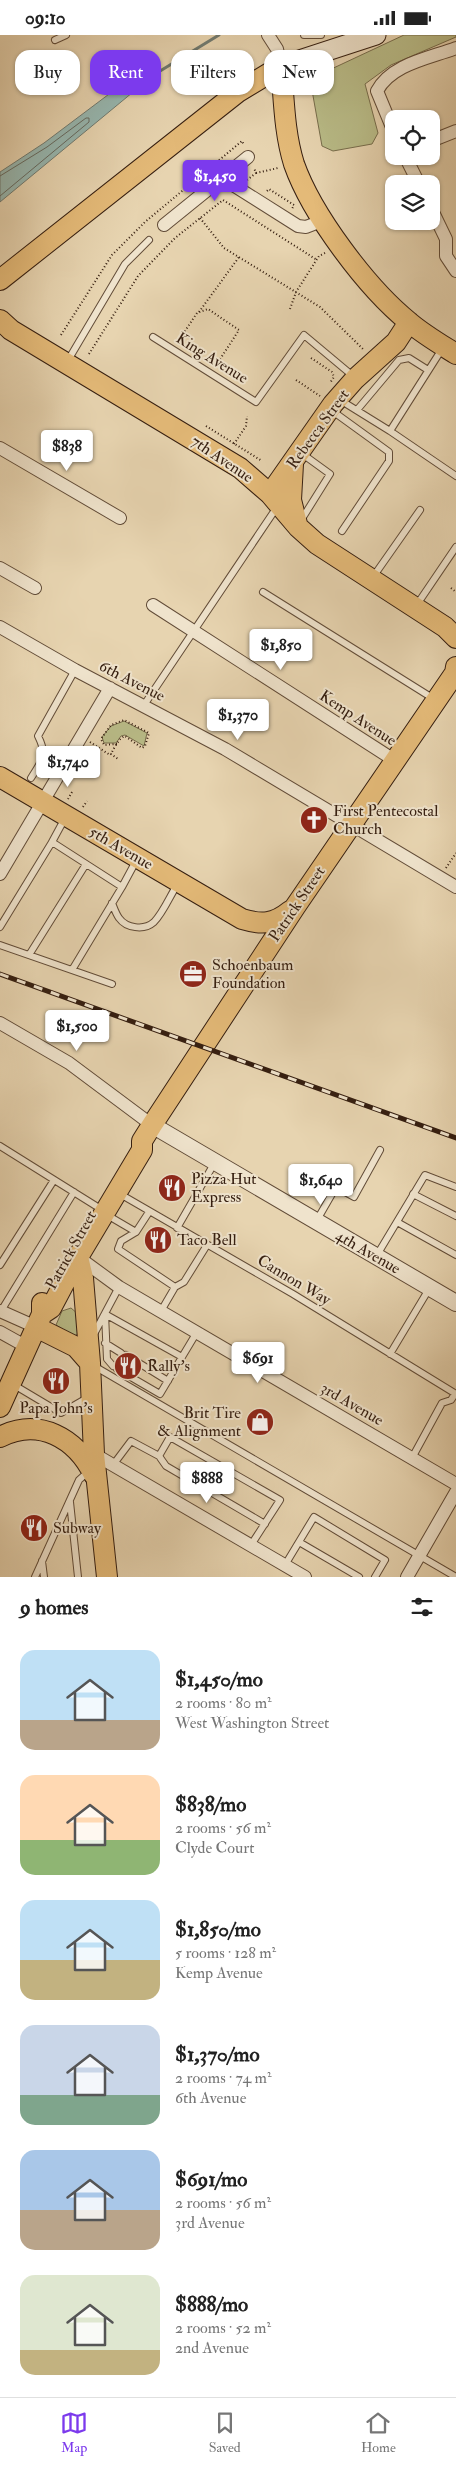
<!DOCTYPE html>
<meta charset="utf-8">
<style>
body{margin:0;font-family:"IM FELL Double Pica",serif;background:#f2f2f2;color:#222;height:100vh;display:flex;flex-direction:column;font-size:19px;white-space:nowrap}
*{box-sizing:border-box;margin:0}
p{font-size:16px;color:#767676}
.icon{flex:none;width:28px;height:28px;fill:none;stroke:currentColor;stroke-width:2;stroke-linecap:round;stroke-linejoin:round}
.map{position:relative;height:1542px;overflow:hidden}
.side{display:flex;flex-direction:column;background:#fff;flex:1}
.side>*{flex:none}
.banner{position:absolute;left:15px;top:15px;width:426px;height:45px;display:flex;gap:10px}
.buttons{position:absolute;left:385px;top:75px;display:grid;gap:10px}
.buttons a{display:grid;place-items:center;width:55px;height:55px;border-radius:10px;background:#fff;box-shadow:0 1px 4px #0004;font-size:25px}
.price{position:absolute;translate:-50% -42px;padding:0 11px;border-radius:5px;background:#fff;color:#222;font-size:16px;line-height:32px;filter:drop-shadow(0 1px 2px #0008)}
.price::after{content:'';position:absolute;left:50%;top:30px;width:15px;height:11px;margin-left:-8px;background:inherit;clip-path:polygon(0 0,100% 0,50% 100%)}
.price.current{background:#7c3aed;color:#fff}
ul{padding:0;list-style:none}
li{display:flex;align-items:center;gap:15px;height:125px;padding:0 20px}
li span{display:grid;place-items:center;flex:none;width:140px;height:100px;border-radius:15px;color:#555}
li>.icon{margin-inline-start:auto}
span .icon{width:60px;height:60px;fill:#fffc;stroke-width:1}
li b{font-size:21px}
h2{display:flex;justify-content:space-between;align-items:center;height:60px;padding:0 20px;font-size:21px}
.pill{padding:0 18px;border-radius:15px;background:#fff;box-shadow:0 1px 4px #0004;font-size:18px;line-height:45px}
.pill.current{background:#7c3aed;color:#fff}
.status{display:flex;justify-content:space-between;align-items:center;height:35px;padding:0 25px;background:#fff;direction:ltr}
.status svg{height:14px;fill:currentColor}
.menu{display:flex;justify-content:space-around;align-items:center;height:70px;border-top:1px solid #e0e0e0;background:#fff;font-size:14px;color:#767676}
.menu a{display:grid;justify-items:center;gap:2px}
.menu .current{color:#7c3aed}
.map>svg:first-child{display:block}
.green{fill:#b9bc88;stroke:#776d4c}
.water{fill:#97b7b0;stroke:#707a70}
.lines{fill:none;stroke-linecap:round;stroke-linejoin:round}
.shore{stroke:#666a60;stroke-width:1}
.stream{stroke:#707a70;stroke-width:3}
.service-casing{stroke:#624c38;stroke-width:8}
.minor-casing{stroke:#624c38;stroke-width:14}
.tertiary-casing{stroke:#624c38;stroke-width:18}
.secondary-casing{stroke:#351e10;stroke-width:21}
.primary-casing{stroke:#351e10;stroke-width:22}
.path{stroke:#351e10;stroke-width:2;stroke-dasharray:1 2.5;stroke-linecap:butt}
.service{stroke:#efe3cc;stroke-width:6}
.minor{stroke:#efe3cc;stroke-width:12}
.tertiary{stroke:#efe3cc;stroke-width:16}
.secondary{stroke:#efe3cc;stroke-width:19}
.primary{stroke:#e4ba78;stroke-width:20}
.rail-casing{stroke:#351e10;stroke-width:5}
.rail{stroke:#efe3cc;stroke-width:3;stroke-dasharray:9;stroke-linecap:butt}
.labels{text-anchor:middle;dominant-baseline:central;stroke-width:4;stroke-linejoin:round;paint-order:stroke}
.street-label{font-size:16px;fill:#351e10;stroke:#efe3cc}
.poi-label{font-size:16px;fill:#351e10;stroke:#efe3cc;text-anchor:start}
</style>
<div class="status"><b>09:10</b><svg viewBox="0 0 49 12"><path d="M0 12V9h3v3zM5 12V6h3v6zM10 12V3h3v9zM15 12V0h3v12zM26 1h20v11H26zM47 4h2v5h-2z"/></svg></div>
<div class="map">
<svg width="456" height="1542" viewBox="0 0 456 1542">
<rect width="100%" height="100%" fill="#e7d4b0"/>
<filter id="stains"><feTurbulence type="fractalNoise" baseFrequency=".004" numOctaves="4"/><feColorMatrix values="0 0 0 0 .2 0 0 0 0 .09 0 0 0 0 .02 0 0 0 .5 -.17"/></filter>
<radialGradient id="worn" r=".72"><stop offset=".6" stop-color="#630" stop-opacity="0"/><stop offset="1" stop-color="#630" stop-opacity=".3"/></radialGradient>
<path class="green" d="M404,0H456V2L391,30L365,49L378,98L372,109L333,116L322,111L310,44Z
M124,686L147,698L144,711L125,700L121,701L116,708H104L102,702L111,691Z
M71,1273L78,1279L80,1298L74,1301L56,1290L62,1276Z"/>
<path class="water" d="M141,35L150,43L0,167V137L44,108Z"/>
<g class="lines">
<path class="shore" d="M0,141L47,112L86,83H89V87L0,161"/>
<path class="stream" d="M147,44L219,0"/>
<defs>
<path id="service" d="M304,0H321
M55,5L66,0
M153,302L256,367L304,300L353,341
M442,314L390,396L456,441
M67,327L125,229L149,205
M340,365L390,396
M331,375L389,417V426L342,496
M357,375L399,325L409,323L428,335
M300,487L330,439L301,418
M373,542L420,475
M263,557L434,664
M416,571L456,512
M144,670L277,472
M44,722L63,735
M31,743C42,725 48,721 38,701L75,635
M65,783L52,807L122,852L136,826
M112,868C114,873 116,879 119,883C126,893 144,896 154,887C163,878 170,861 177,850
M0,892L52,807
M0,910L112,949
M29,920L86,829
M72,935L122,852
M0,1111L96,1171
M120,1159L293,1259L456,1359
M413,1159L456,1181
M149,1177L136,1197L121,1206L118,1214L175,1252L184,1247L207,1210
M107,1180L136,1197
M317,1185L336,1152L354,1162L380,1115
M397,1187L456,1220
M177,1193L215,1127
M377,1220L425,1140L456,1152
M0,1230L54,1145
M1,1276L74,1157
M161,1276L175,1252
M94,1299L119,1252
M105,1308L121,1318
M390,1319L429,1254
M126,1320L168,1346
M94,1331L456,1542
M113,1331L107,1324L105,1279L182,1322L197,1297
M117,1334L160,1359L182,1322
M14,1350L61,1378L87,1363
M159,1421L166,1431L265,1489
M412,1423L442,1368L451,1365L455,1359
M113,1430L131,1406L159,1421L170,1402L280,1465L251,1510
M70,1467L78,1542
M299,1507L359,1542
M42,1526L44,1542
M285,1530L314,1482L385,1525L375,1542
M35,1542L79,1445L88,1437"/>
<path id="minor" d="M268,0L277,14L281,31
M394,97L377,56C391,29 430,23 456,13
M431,106L456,96
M405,121L419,149
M222,143L298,191L306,192L324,185
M431,173L446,204V221L456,236
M164,190L248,122
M0,413L120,483
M0,533L35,553
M153,570L394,725
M0,592L75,635L225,714L456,852
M0,839L110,653
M0,988L69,1028L152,1090
M78,1222L119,1252L456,1449
M0,1276L36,1292
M0,1297L27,1312
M94,1419L305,1542
M407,1542L456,1457"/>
<path id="tertiary" d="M152,1090L456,1268"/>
<path id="secondary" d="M281,31L376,0"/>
<path id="primary" d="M0,245L238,57L281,31C284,63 284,97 294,129C312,180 367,253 409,287C423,299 440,309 456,319
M0,285L11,295L240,433L270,459L298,492L317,509L445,592L456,603
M293,429L291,465L297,489
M270,459L333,369L355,344L396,307L409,287
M0,742L242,884C262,890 274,889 290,876
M78,1222L83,1243L90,1328L94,1419L107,1542
M42,1279L51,1273L78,1222L142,1115V1106L152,1090L295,872L455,638L456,632
M36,1292L76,1312L90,1328
M0,1372L42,1279V1268
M0,1402C39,1382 76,1403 94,1440"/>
</defs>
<use href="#service" class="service-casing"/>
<use href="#minor" class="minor-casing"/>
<use href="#tertiary" class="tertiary-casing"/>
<use href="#secondary" class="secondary-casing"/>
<use href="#primary" class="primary-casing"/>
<path class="path" d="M256,138L278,133
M247,145L256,138L254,133
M267,156L269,154L294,170L292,174
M200,183L224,213L320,272L364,315
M290,274L296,257L319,221L325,218
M199,277L239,222
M61,300L112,220L145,187L242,106L244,110
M177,308L197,278L208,274L239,295L215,332
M89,319L138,241L175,203L223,165L317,225
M311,323L332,337L334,342L330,348
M296,345L320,361
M206,391L262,426
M234,409L246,391L247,381
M451,553L456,557
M90,707L110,720
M117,709L104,710L101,704L111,690L124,685L149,698L145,711L142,713L125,701C119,703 114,713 111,719L118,724
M68,764L72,757
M83,772L87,766
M446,833L456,818"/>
<use href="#service" class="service"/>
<use href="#minor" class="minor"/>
<use href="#tertiary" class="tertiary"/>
<use href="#secondary" class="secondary"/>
<use href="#primary" class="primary"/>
<defs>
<path id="rail" d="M0,939L456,1103"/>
</defs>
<use href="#rail" class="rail-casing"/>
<use href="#rail" class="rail"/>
</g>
<defs>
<symbol id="church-disc" viewBox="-11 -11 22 22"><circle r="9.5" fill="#8f2418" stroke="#efe3cc"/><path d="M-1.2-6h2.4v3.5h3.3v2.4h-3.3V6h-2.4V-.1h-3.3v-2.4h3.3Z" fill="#fff"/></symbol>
<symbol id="office-disc" viewBox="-11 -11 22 22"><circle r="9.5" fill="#8f2418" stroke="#efe3cc"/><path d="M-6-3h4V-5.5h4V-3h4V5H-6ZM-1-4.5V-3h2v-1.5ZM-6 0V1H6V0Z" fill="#fff"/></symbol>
<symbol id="restaurant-disc" viewBox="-11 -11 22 22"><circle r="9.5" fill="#8f2418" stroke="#efe3cc"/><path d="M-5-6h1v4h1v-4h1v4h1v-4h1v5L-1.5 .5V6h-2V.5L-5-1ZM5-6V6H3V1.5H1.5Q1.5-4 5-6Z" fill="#fff"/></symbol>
<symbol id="shop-disc" viewBox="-11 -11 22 22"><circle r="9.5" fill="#8f2418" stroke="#efe3cc"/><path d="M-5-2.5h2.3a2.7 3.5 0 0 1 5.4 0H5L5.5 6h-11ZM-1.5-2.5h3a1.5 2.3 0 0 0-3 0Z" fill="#fff"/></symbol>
</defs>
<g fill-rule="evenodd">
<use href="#church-disc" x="298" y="769" width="32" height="32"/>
<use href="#office-disc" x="177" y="923" width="32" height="32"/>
<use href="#restaurant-disc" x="156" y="1137" width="32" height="32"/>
<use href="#restaurant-disc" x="142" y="1189" width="32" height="32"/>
<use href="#restaurant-disc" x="112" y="1315" width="32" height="32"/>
<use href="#restaurant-disc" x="40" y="1330" width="32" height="32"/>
<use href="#shop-disc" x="244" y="1371" width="32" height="32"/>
<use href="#restaurant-disc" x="18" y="1477" width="32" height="32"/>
</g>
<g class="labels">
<g class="street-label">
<text transform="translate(212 323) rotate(32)">King Avenue</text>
<text transform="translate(318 394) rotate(-54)">Rebecca Street</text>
<text transform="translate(222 424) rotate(34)">7th Avenue</text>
<text transform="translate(132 646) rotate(27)">6th Avenue</text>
<text transform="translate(358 683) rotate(33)">Kemp Avenue</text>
<text transform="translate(121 813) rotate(30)">5th Avenue</text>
<text transform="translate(297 869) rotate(-56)">Patrick Street</text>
<text transform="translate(71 1215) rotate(-61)">Patrick Street</text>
<text transform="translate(368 1217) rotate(30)">4th Avenue</text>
<text transform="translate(294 1245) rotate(31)">Cannon Way</text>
<text transform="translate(352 1369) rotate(30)">3rd Avenue</text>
</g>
<g class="poi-label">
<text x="333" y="776">First Pentecostal<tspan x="333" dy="18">Church</tspan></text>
<text x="212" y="930">Schoenbaum<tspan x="212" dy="18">Foundation</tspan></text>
<text x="191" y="1144">Pizza Hut<tspan x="191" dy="18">Express</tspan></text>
<text x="177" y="1205">Taco Bell</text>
<text x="147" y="1331">Rally's</text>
<text x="56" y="1373" text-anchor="middle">Papa John's</text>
<text x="241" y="1378" text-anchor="end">Brit Tire<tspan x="241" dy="18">&amp; Alignment</tspan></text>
<text x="53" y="1493">Subway</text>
</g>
</g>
<rect width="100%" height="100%" filter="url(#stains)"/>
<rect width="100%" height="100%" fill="url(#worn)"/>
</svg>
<div class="buttons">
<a><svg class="icon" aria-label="locate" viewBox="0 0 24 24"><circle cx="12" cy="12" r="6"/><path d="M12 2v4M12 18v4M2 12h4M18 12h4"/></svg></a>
<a><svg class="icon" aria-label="layers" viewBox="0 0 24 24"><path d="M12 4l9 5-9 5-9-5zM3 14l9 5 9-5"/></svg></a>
</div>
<b class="price current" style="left:215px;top:167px">$1,450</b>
<b class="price" style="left:67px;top:437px">$838</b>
<b class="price" style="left:281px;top:636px">$1,850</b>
<b class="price" style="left:238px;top:706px">$1,370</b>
<b class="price" style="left:68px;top:753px">$1,740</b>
<b class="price" style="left:77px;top:1017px">$1,500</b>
<b class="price" style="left:321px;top:1171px">$1,640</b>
<b class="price" style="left:258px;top:1349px">$691</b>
<b class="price" style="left:207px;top:1469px">$888</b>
<div class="banner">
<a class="pill">Buy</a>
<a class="pill current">Rent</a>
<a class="pill">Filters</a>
<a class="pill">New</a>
</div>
</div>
<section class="side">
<h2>9 homes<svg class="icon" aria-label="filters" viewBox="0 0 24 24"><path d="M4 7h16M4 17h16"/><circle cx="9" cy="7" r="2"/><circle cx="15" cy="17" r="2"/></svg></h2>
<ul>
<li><span style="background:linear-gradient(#bfe0f5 70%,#b9a48a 0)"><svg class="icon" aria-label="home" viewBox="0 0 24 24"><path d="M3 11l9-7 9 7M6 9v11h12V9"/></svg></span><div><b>$1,450/mo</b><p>2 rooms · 80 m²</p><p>West Washington Street</p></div></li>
<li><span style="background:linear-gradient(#ffd9b3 65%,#8fb573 0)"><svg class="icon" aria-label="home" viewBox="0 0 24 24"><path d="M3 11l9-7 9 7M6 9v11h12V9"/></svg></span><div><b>$838/mo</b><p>2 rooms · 56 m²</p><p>Clyde Court</p></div></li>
<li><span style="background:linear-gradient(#bfe0f5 60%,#c2b280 0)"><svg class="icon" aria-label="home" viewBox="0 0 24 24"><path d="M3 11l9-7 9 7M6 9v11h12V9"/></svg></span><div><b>$1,850/mo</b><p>5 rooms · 128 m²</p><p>Kemp Avenue</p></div></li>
<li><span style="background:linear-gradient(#c9d6e8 70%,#7fa58c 0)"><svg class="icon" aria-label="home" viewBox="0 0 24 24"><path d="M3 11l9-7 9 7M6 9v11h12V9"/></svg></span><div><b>$1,370/mo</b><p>2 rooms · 74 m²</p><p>6th Avenue</p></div></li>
<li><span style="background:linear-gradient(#a9c7e8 60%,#b9a48a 0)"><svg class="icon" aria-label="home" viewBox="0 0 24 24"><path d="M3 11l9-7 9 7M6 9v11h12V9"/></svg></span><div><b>$691/mo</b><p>2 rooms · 56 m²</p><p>3rd Avenue</p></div></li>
<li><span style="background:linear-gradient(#dfe7d0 75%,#c2b280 0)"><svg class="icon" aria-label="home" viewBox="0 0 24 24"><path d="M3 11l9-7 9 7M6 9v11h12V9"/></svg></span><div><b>$888/mo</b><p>2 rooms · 52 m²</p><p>2nd Avenue</p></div></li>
</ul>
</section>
<nav class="menu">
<a class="current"><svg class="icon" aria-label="map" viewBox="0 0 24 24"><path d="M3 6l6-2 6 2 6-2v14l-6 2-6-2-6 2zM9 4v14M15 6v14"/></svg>Map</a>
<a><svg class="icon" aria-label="saved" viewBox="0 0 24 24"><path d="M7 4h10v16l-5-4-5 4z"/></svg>Saved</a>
<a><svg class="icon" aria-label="home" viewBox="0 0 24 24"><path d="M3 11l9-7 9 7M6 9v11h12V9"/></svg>Home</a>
</nav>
